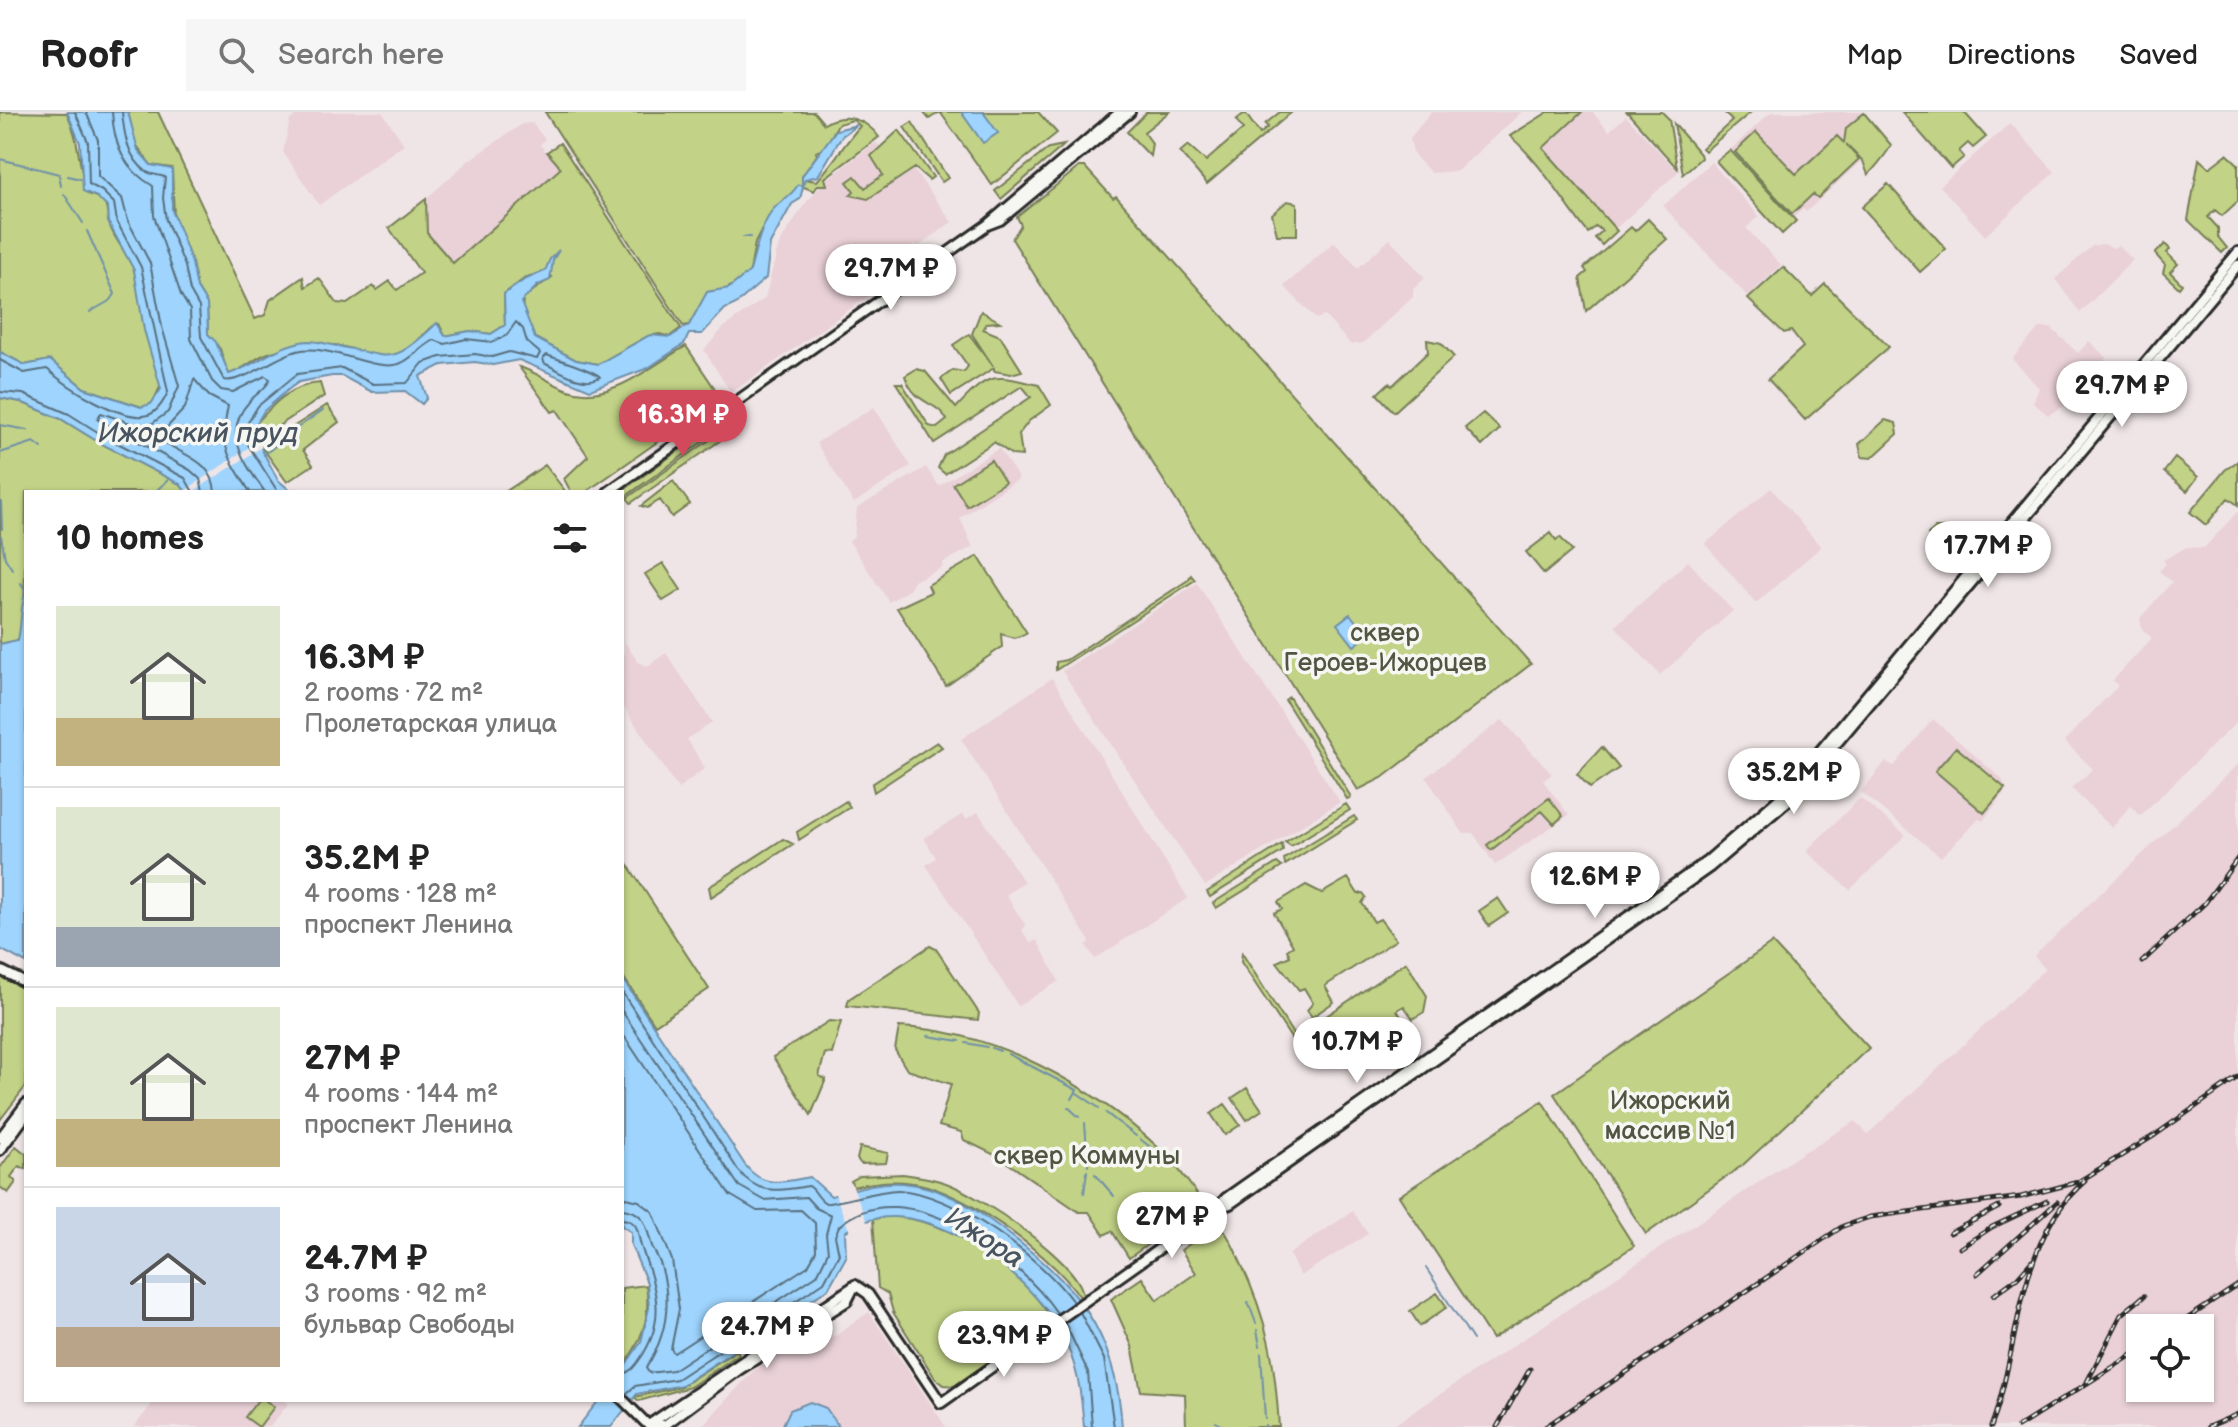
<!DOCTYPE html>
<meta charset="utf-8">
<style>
body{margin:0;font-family:"Balsamiq Sans",sans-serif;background:#f6f6f6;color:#222;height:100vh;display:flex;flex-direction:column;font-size:30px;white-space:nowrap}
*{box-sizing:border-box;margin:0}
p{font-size:26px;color:#767676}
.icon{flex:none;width:44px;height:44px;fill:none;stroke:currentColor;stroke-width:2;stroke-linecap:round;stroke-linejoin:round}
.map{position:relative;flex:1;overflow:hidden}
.panel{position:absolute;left:24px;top:378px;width:600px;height:912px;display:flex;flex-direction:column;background:#fff;border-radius:0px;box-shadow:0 2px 6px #0004}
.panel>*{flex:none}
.buttons{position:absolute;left:2126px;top:1202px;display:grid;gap:16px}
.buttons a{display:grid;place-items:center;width:88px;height:88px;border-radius:0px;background:#fff;box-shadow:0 2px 6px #0004;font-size:40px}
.price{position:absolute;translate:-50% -68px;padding:0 18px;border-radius:28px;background:#fff;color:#222;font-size:26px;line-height:52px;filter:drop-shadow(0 2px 4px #0008)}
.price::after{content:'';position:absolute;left:50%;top:48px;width:24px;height:18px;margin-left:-12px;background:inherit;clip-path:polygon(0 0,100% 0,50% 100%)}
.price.active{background:#d1495b;color:#fff}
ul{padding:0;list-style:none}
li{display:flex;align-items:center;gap:24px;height:200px;padding:0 32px}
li+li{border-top:2px solid #e0e0e0}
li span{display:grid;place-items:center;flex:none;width:224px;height:160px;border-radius:0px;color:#555}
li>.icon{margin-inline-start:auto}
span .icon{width:96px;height:96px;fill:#fffc;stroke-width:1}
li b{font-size:34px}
h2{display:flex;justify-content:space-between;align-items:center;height:96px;padding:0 32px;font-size:34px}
header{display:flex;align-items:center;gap:48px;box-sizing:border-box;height:112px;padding:0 40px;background:#fff;border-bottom:2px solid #e0e0e0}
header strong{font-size:38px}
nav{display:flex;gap:44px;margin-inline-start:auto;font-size:28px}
.search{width:560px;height:72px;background:#f6f6f6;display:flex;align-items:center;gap:20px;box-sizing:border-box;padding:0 28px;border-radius:0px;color:#767676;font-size:30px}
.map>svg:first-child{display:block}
.built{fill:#e9d1d7;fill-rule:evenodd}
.green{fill:#c2d286;stroke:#767e58;stroke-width:2;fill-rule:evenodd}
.water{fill:#9ed4fd;stroke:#7090a9;stroke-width:2}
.pier{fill:#f0e5e6}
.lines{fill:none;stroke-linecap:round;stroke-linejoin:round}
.shore{stroke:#596f7f;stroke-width:2}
.stream{stroke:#7090a9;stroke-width:2}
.secondary-casing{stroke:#2b2b2b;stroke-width:14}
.secondary{stroke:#f6f6f2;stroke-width:8}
.rail-casing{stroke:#2b2b2b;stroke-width:5}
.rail{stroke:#f6f6f2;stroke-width:2;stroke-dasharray:6;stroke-linecap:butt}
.labels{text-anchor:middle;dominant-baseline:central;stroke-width:7;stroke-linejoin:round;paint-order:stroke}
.park-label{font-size:26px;fill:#515542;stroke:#f6f6f2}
.water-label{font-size:28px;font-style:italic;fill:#485560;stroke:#f6f6f2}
</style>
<header>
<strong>Roofr</strong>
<div class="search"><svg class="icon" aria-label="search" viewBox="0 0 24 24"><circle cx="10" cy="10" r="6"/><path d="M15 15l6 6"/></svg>Search here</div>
<nav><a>Map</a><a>Directions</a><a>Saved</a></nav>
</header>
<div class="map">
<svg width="2238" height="1315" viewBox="0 0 2238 1315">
<rect width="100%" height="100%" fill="#f0e5e6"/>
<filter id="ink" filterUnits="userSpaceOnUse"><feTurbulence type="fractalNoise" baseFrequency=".0125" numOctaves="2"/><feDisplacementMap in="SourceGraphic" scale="16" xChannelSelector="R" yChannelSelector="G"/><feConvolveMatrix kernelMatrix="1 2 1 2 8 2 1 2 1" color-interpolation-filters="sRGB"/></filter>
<g filter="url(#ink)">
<path class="built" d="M300,0H382L404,32L319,93L283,40L290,8Z
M1431,0H1522L1457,59L1431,61L1413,42L1410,26Z
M1582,0H1592L1609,19L1626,4L1678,60L1615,117L1542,36Z
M1771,0H1860L1885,27L1806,100L1803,97L1794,105L1731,37Z
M532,11L545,27L540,33L561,56L453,151L427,121L426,87L468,49L522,12Z
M2010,11L2055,60L1985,124L1940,74Z
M876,30L902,66L914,58L952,110L919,134L912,132L921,147L731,281L704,238L724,215L765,186L779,132L804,93L825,69Z
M1711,50L1759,104L1746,116L1781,153L1748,185L1663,94Z
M1390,127L1425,166L1413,177V185L1363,231L1351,233L1325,204L1316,207L1284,174L1334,130L1358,156Z
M2103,132L2114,136L2118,133L2133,148L2080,201L2055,167L2092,134Z
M2039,216H2051L2078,241L2089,229L2106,245L2100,262L2103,266L2079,293L2068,292L2048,303L2033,291L2039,276L2012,247Z
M874,295L911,354L854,391L816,331Z
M999,336L1019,367L960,406L973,435L942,451L943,455L914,469L910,477L889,490L849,429L854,425L857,396L926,355L939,374Z
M1771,376L1821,435L1756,491L1705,432Z
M2238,399V609L2140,704L2131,694L2112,716L2071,676L2093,657L2064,629L2118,574L2113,568L2152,526L2142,517L2140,506L2172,470L2159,459L2166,452L2163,448L2187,435L2204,436Z
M1688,449L1733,499L1660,563L1615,514Z
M1197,471L1340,690L1205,774L1062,559Z
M625,530L638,550L648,554L666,541L712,610L687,627L705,656L678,677L622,592Z
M1052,566L1188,786L1095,847L1086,833L1090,830L961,627Z
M1933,607L2002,667L2007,677L1983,709L1979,707L1941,745L1861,680L1885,650L1894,654Z
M1502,608L1552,662L1543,669L1569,703L1495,753L1473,721H1463L1426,665Z
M2238,652V1315H1391L1801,1042L1855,1009L1868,1022L2045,857L2034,844ZM2200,1216V1276H2140V1216Z
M1860,686L1906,723L1850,778L1806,739Z
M978,700L1024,770L1006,783L1026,814L1022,818L1030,831L1037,828L1059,869L1018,894L926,753L936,746L924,726L963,702L966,707Z
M1353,1099L1368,1122L1300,1164L1289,1142Z
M869,1200L946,1315H701L755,1257L793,1236L837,1223Z
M155,1288H283L288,1292L270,1315H134Z"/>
<path class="green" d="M0,0L67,1C81,31 77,53 88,82C112,89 104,96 110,114C115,129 129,143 134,158C145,196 147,235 161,273L153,290L145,296L84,276L50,248L25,253L0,240Z
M128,0H158L255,207L265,203L270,188L303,165L305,175L319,166L337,191L347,192L373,174L377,178L390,169L397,178L421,161L389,116L426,87L427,121L453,151L561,56L547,40L560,31L681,216L669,225L660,222L648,224L598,252L576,248L535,226L522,200L523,186L552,165L545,159L524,167L504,182L505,213L491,222L470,219L445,224L439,212C424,216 412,239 396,244C379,250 352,234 333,233C315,232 283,235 266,242C253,247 243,259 228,262L220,237L208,222L207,192L197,176L192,151L174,106L172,56L151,53L135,31Z
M545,0H814L824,12C844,0 865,6 879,25L825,66L827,73H818L814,79L799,73L789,88L771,100L755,131L750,159L743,167L726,177L708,180L689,213L683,214ZM853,8L860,14C845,31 833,51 817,69L804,67L803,63L817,43L816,40L825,36L838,12Z
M923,0H1038L1057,21L992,73L940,0L929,7Z
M1147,0H1169L1144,20L1152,31L1150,44L1127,20Z
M1280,0H1292L1207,72L1180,40L1188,33L1206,49L1243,17L1236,8L1245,1L1260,22L1268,15L1265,12Z
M1548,0H1582L1543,36L1617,119L1602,133L1595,126L1602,119L1596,114L1588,121C1561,87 1542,52 1510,24Z
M1627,0H1662L1669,7L1677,56Z
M1724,0H1751L1705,39L1702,36L1732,9Z
M1902,0H1964L1986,25L1973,36L1968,31L1959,39L1964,45L1951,56Z
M1864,1L1891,33C1889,39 1873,58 1868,63L1863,49L1846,33L1859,47L1818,86L1813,82L1792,102L1735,40L1756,20L1796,62L1837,24L1844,31L1846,16Z
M912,10L948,66L942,70L904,15Z
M1674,12L1700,42L1701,46L1683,62Z
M899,18L933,65L929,68L915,56L868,87L850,83L854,79L847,70L855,64L865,76L883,63L871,44Z
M1064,33L1062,35L1001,87L995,79L1049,36Z
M1730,38L1796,109L1782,122L1716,49Z
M2227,42L2238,52V89L2222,104L2215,98L2208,105L2218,116V125L2227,136L2222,141L2188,108L2199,47L2209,56Z
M1079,55H1085L1113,86L1116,84L1531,552L1382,666L1358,678L1012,127L1021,113L1017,105Z
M1888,72L1946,137L1920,160L1862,95Z
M1287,89L1297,91V123H1277L1272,102Z
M1648,107L1667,127L1586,199L1580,166L1587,160L1584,156L1631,115L1635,119Z
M2165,132L2170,137L2167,141L2178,152L2170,160L2182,172L2179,176L2163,161L2165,153L2155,142Z
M1783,155L1812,184L1825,172L1889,235L1805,308L1768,267L1803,235L1791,219L1784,221L1748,187Z
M981,199L1000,210L986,211L983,217L1000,224L1022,259L1011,262L994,259V256L951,283L941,267L953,258L964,260L968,254L953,233L969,222L993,254L972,222Z
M1427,228L1441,231L1454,245L1394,300L1377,282L1389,271L1392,274L1428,240Z
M686,234L715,277L717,288L586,380H571L564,367L588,344L557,298L552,300L519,255C535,259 551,272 568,278C610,293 654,251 686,234Z
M916,257L925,259L956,296C989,260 993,262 1039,273L1051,293L1029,309L1019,322L1022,344L1012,343L994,330L945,362L938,356L944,343L1031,285L1022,274L934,331L896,271H902L929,314L937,316L947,308C938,289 915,294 905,264Z
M320,271L324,284L257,328L254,314C273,292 290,273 320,271Z
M0,286L21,290L61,307L100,331L180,372L186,380H26L24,511L18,528L0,532Z
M327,293L339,310L303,338L313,353L287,370L262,335Z
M1483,301L1500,317L1482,334L1465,316Z
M725,306L729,311L626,384L623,378Z
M1885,308L1896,311L1898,322L1872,346L1862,345L1859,332Z
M731,313L734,319L631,391L627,386Z
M2175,346L2198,365L2187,379L2164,360Z
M991,348L1005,370L967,394L953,372Z
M2238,349V393L2228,386L2206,413L2190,400L2225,358Z
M545,353L566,380H505Z
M673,369L690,392L672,405L660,388L647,396L641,394Z
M1935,416H1958L1962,420L1942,438L1928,422Z
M1551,421L1556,428L1560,425L1572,439L1544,462L1526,440Z
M978,444L1027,521L1015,526L1001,522L1002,535L946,574L897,496L931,480L928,473Z
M663,451L681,478L663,489L645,462Z
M1191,463L1195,468L1056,558V550L1066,548L1188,468Z
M1289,585L1351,685L1347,687L1285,588Z
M937,630L942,635L874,680L872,672Z
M1602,635L1619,656L1590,676L1577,662Z
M1956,635L2005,676L1984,701L1935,659Z
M1549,686L1563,704L1554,712L1542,699L1491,738L1487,733Z
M846,689L850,695L799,728L797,720Z
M1346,692L1350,698L1291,734L1285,730Z
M1354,704L1357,708L1285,753L1284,747Z
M783,727L793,732L711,785L709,775Z
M1282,732L1283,739L1210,785L1207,780Z
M622,744L709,877L655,913L622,863Z
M1277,751L1282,755L1216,796L1213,791Z
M1348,766L1358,782L1363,781L1366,785L1362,791L1374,810L1380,807L1396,828L1325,874L1334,890L1312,905L1307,898L1313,891L1304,876L1299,878L1277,850L1290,844L1287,838L1293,834L1274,801L1282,797L1278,790L1306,773L1322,781Z
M1498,786L1508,801L1489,814L1479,799Z
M1772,831L1869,936L1744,1052L1646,1122L1554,982Z
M930,834L936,837L979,901L978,908L847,894L849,887Z
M1242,841L1296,927L1293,929L1241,850Z
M1406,850L1427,884L1424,900L1413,907L1404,894L1397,898L1406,913L1346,954L1342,947L1345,944L1341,938L1346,934L1343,930L1338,933L1327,917L1322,920L1316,911Z
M0,864L26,878V974L0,1008Z
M829,909L841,910L832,942L825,941L819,964L826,967L811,1003L773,945Z
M899,915C995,918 1093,974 1162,1039C1178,1054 1191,1074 1204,1092L1129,1146L1112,1119L1104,1123L1089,1100H1079L999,1045L964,1028L961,1020L939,1014L951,972L907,958L895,938Z
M1247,976L1262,998L1247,1008L1232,986Z
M1542,989L1634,1134L1492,1227L1399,1084Z
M1225,992L1240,1013L1225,1023L1211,1002Z
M16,1034L26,1042V1057L19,1054L11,1065L16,1070L8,1081L0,1075V1056Z
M860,1035L888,1041L886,1051L861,1052L857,1047Z
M903,1062C917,1064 933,1066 946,1071C977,1082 1080,1150 1083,1183L1080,1185C1050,1142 977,1090 927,1074C903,1067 877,1069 853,1075L851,1069L860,1064Z
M889,1104C950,1108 1016,1152 1049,1203L1040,1214L954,1274L944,1273L935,1266L893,1200L888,1182L878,1176L873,1107Z
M1217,1113C1228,1119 1234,1137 1240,1149C1268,1209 1275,1248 1279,1315H1186L1185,1282L1141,1279L1132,1234L1111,1187L1142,1166L1157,1188L1196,1161L1181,1138Z
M646,1173C651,1206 642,1229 622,1256V1176Z
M1437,1181L1447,1195L1420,1214L1410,1199Z
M737,1238L739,1242L690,1275L639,1289L634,1285L680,1275Z
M258,1288H265L274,1295L259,1315L245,1305Z"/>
<path class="water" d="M67,0H128L138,38L151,53L172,57V98L192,151L197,176L207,192L208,222L216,230L229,262C257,253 277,232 308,229C316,229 324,231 332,233C391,243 388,258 437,211L445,224L470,219L491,222L505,213L504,182L524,168L545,159L550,147L559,138L553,148L550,168L538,173L521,190L535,226L576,248L598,252L650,223L670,225L689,213L707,180L729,176L750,159C756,138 759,118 772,99C780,88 789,87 798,73H802V64L836,18L857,13L842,24L818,64L805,67L800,87L792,92L770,132L766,166L736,192L725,197L702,222H689L684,232L648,256L590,278L519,248L493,253L475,250L442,253L420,264L427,286L422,292L405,279L372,280L342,264H332L299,270L289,277L264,299L252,319L278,368L292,380H186L180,372L100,331L61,307L21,290L0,286V240L25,253L50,248L84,276L141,295L151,292L161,277L144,218L134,158L108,110L107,95L97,85L83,79L80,31Z
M961,0H983L998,21L983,31Z
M26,478V851L0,837V532L18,528C22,511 20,493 26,478Z
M1350,502L1367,524L1354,534L1337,512Z
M622,866L745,1053C764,1077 783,1070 810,1065L831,1084C856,1077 876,1069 903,1071C939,1074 972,1094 1001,1116C1076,1172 1116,1218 1122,1315H1084C1081,1280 1078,1253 1061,1221C1029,1160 914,1069 845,1120L846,1145L828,1177L682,1273L637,1282L611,1315H578L599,1288H622V1258L641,1230L649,1196L647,1171L631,1133V1120L622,1114Z
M810,1290L826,1296L839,1315H782L790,1298Z"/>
<path class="pier" d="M258,329L262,335L193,380H183Z
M852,1072L868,1113L850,1120L834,1079Z"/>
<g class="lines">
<path class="shore" d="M86,0L98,28V64L122,86L128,109L150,151L162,215L179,274L168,300L150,313H136L101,301L97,307L190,358L200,367L203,380
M112,0C114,34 124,57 153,74L154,104L181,183L190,198L191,227L212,269L221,278L233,280L265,264L270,267C267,277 256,281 249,290C221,320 245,352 265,380
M122,0C124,21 127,46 147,60C152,63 160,63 165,65L163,86L166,108L185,154L190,179L199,195L201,225L224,268C242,272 276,244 297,239C331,231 372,260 399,252C411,248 422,234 434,228L445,232L466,227L493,230L507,223L516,210L523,217L527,230L540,241L537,247L509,240L492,245L475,242L440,245L423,251L407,271L373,272L342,256L297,262L258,294L244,317L247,331L278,380
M547,243C559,248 597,259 600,265C583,275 560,259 544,251L543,246Z
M0,248L24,261L47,257C65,273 122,311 148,303C158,300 164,289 168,280L141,155L117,110L114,91L102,79L89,72L88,30L75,0
M0,280L23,282L69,302L104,324L185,366L193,380
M215,380C213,346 179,344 158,325L185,296L194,267L209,284L228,294C219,335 228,344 250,380
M622,880L738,1058C759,1085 780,1078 809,1074C816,1078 818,1088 826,1091C832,1093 881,1077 899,1078C956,1083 1041,1145 1073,1190
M622,899L739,1074L764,1088L806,1085L816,1096L831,1103L826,1122L828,1140L817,1163L673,1258L649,1261L646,1256C666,1225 672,1190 661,1154C659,1146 653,1139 651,1131C646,1114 645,1099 622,1097
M622,921L730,1083L757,1099L801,1098L815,1111L816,1139L808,1154L674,1241L671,1237L679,1197L672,1148L653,1100L639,1089L622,1085
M622,1107C640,1109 637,1121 641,1134C655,1175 668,1206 640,1247C635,1254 631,1260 622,1262
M1080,1200L1104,1247L1114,1315
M1065,1211L1088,1260L1092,1315
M626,1282L635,1274L677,1267L824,1170L839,1142L835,1124L839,1114C905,1055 1020,1147 1057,1201"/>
<path class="stream" d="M0,47L59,62L61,74
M68,64L80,67
M64,82L83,111
M87,119L115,182L111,188L90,200
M743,125H750
M0,313L28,318
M297,316L323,298
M0,341L34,330L42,336
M264,343L292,320
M158,377L168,368
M1,390L2,417
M1,424L5,446L12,457
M21,471L25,479
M928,924L960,929
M966,931L987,935
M992,936L1000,939
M1008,942L1077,978L1072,987
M1077,981L1099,996
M1068,995L1079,1005
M1106,1001L1136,1024
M1085,1011L1088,1054
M1140,1027L1161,1043
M1095,1062L1114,1084
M1084,1081L1087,1059
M1426,1156L1473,1228
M1248,1190L1256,1211
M1257,1218L1260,1234
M1261,1241L1265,1307
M1216,1310L1225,1315
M1265,1313V1315"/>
<defs>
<path id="secondary" d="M987,113L1120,0
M608,380L987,113L1000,108L1130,0
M0,858L26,871
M0,1026L26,992
M0,1038L26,1003
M1218,1096L1230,1092L1710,755L1789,688L2238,153
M855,1173L868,1182L941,1291L1217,1096L1226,1086L1706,750L1783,683L2238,140
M622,1287L650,1315
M650,1312L854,1174
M649,1313H665L740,1257L847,1189L855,1173"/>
</defs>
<use href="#secondary" class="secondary-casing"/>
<use href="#secondary" class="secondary"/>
<defs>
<path id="rail" d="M2142,850L2205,791L2238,746
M1950,1121L1999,1095
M1960,1136L1992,1115L2047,1089
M1977,1162L2057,1090
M1994,1183L2017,1166L2032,1149
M2173,1216L2238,1173
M2087,1270L2121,1203L2144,1184
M1497,1315L1530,1257
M1545,1315L1843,1114L1870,1105L2021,1085L2078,1070L2155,1023L2238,965
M1991,1315C2021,1235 2015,1129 2085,1069
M2018,1315L2140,1238
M2208,1315L2238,1302"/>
</defs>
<use href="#rail" class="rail-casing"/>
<use href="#rail" class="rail"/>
</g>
</g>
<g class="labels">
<g class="park-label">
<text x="1385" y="521">сквер<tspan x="1385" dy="30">Героев-Ижорцев</tspan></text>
<text x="1670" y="989">Ижорский<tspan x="1670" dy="30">массив №1</tspan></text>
<text x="1087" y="1044">сквер Коммуны</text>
</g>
<g class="water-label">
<text x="198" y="321">Ижорский пруд</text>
<text transform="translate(984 1126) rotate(33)">Ижора</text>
</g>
</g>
</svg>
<div class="buttons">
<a><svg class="icon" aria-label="locate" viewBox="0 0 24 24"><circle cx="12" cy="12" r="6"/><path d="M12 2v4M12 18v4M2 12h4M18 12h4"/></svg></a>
</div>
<b class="price" style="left:891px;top:200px">29.7M ₽</b>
<b class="price" style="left:2122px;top:317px">29.7M ₽</b>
<b class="price active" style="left:683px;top:346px">16.3M ₽</b>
<b class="price" style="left:1988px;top:477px">17.7M ₽</b>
<b class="price" style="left:1794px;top:704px">35.2M ₽</b>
<b class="price" style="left:1595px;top:808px">12.6M ₽</b>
<b class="price" style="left:1357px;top:973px">10.7M ₽</b>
<b class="price" style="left:1172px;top:1148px">27M ₽</b>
<b class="price" style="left:767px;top:1258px">24.7M ₽</b>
<b class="price" style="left:1004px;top:1267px">23.9M ₽</b>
<section class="panel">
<h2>10 homes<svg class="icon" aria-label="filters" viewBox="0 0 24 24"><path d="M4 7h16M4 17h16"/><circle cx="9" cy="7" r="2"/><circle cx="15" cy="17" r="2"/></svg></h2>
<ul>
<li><span style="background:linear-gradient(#dfe7d0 70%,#c2b280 0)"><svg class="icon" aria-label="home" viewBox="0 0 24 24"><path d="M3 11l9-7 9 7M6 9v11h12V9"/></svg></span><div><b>16.3M ₽</b><p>2 rooms · 72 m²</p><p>Пролетарская улица</p></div></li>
<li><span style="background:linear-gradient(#dfe7d0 75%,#9aa5b1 0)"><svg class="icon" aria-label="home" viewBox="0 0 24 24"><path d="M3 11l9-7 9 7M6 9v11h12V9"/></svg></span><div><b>35.2M ₽</b><p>4 rooms · 128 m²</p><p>проспект Ленина</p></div></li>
<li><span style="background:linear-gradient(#dfe7d0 70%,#c2b280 0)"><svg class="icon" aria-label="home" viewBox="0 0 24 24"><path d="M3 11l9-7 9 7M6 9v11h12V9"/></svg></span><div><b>27M ₽</b><p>4 rooms · 144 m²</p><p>проспект Ленина</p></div></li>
<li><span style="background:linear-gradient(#c9d6e8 75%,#b9a48a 0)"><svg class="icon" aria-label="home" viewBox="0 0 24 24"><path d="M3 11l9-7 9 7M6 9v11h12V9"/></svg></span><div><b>24.7M ₽</b><p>3 rooms · 92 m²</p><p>бульвар Свободы</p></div></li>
</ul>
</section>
</div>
